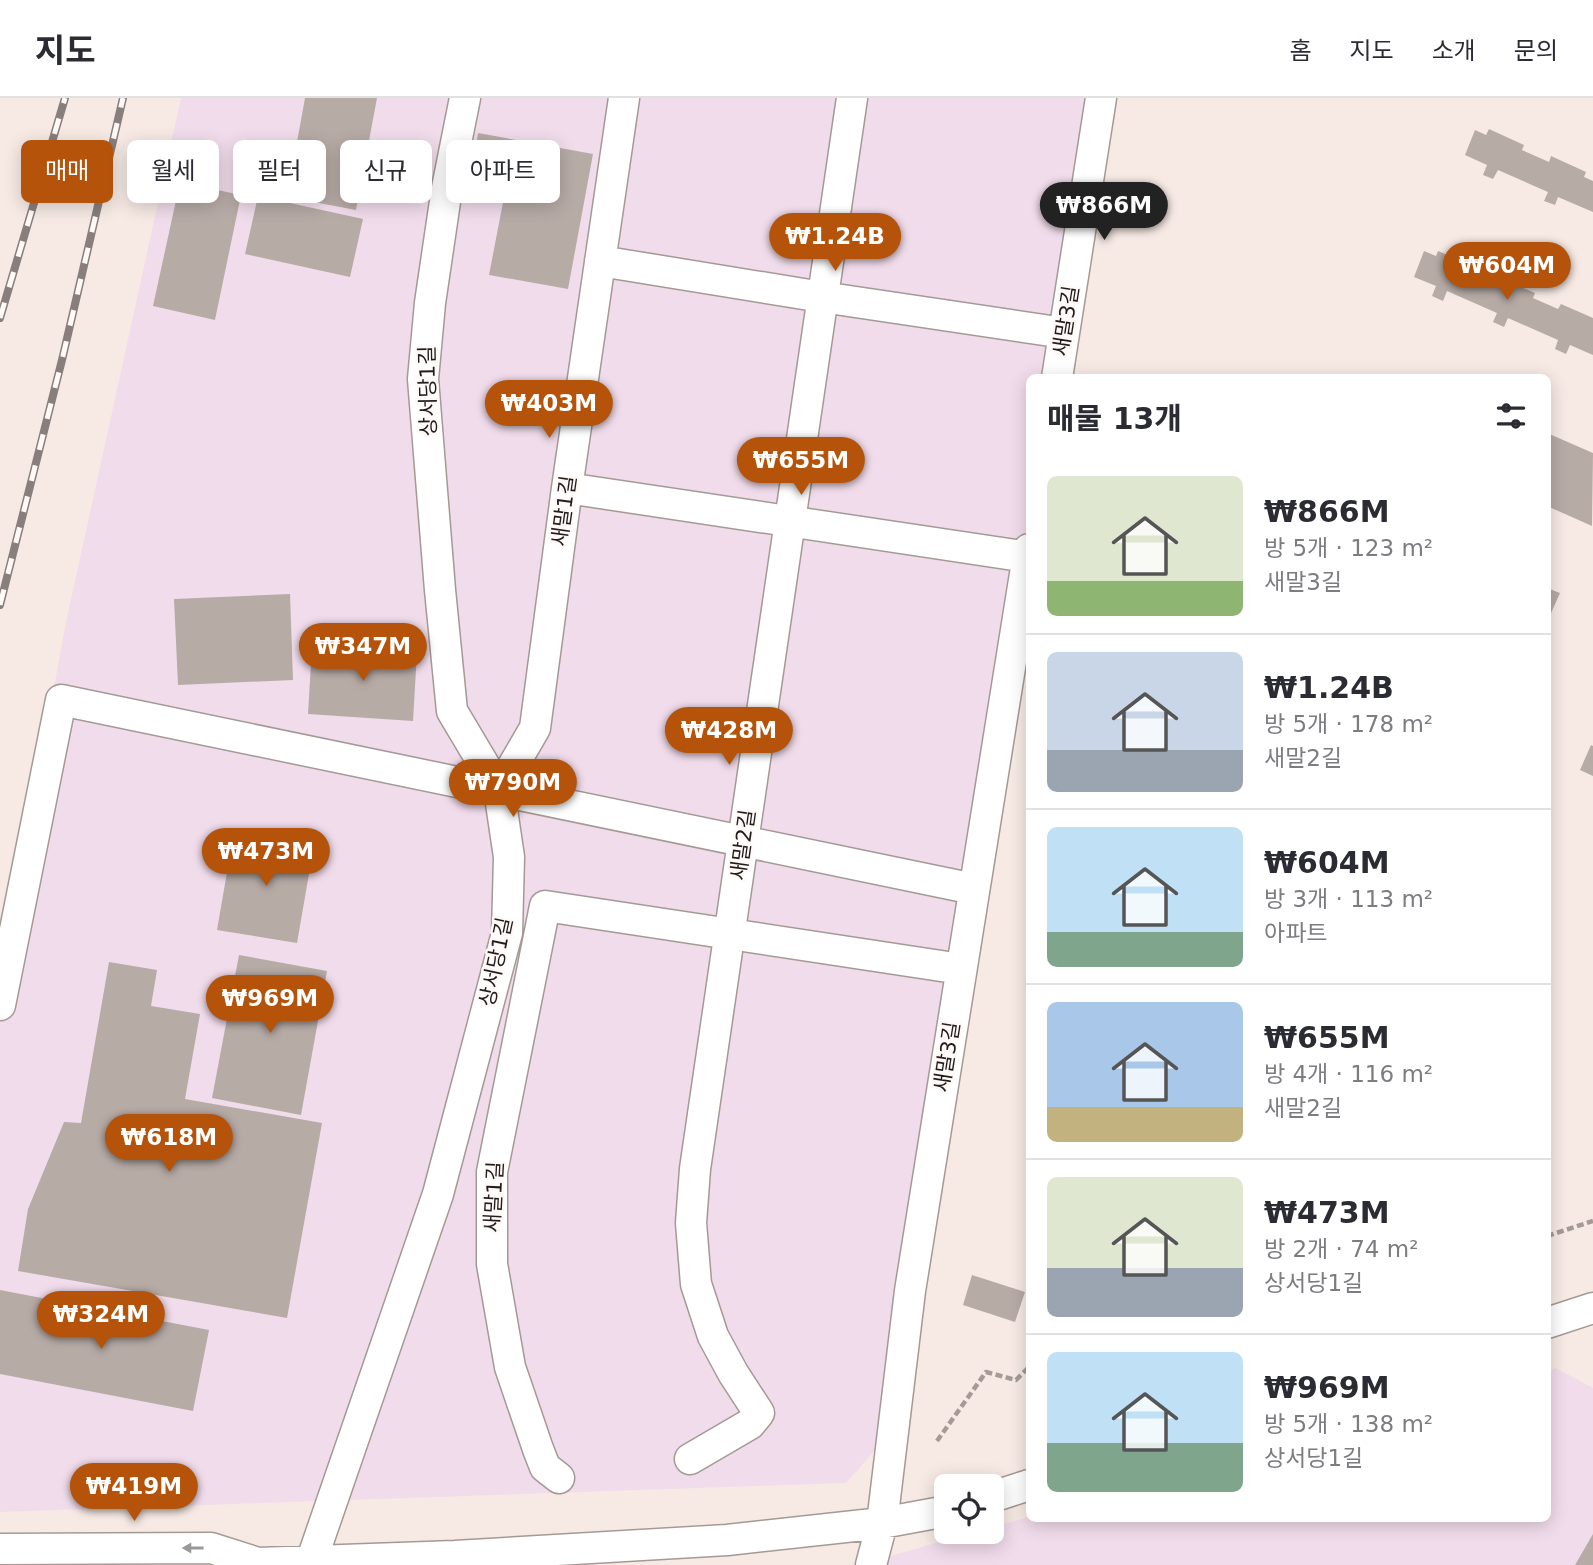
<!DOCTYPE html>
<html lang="ko">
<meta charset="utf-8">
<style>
body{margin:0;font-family:"DejaVu Sans","Noto Sans KR",sans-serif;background:#f2f2f3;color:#2b2b33;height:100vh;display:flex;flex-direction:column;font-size:26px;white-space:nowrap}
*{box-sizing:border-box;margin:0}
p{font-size:23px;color:#7c7c81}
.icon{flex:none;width:38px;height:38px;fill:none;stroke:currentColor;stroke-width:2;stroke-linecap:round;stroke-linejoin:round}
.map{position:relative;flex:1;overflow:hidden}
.sheet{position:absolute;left:1026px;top:276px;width:525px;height:1148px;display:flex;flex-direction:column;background:#fff;border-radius:10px;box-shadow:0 4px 18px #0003}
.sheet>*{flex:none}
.guide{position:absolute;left:21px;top:42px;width:665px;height:63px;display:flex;gap:14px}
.buttons{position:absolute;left:934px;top:1376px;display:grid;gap:14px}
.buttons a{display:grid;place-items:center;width:70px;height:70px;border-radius:10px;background:#fff;box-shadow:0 4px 18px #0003;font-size:35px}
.price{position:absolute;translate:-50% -60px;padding:0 16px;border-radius:24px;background:#b45309;color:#fff;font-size:23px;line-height:46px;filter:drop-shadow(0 2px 4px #0008)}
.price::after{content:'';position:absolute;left:50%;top:42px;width:21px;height:16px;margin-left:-10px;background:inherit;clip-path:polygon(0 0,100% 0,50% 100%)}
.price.active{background:#222;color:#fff}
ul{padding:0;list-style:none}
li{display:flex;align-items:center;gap:21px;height:175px;padding:0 21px}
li+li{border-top:2px solid #e1e1e2}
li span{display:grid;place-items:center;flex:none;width:196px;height:140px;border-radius:10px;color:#555}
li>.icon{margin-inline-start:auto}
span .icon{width:84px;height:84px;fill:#fffc;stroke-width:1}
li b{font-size:30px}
h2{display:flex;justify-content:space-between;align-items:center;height:84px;padding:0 21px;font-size:30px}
.tag{padding:0 24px;border-radius:10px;background:#fff;box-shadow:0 4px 18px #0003;font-size:24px;line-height:63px}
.tag.active{background:#b45309;color:#fff}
header{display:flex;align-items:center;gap:42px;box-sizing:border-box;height:98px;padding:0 35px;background:#fff;border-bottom:2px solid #e1e1e2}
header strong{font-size:33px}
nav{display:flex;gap:38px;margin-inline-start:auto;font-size:24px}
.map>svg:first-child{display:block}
.industrial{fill:#f1dceb}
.building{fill:#b7aba6}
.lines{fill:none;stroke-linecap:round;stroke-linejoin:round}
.minor-casing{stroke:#a59994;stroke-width:33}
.path{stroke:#a49b97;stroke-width:4.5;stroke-dasharray:7 3.5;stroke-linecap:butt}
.minor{stroke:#fff;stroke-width:30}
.rail-casing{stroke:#887f7c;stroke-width:8}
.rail{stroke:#fff9f7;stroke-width:5;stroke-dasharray:16;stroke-linecap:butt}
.oneway{fill:#9c9999}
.labels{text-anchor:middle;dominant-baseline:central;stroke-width:5;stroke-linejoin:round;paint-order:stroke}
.street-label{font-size:21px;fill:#221d1c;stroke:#fff9f7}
</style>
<header>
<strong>지도</strong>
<nav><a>홈</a><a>지도</a><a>소개</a><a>문의</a></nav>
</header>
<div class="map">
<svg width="1593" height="1467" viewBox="0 0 1593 1467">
<rect width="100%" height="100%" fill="#f7eae5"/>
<path class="industrial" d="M181,0H1089L1048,280H1029V414L974,791L885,1341L846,1385L0,1414V883L66,524Z
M1556,1270L1593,1290V1467H859L978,1433H992V1429L1029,1419V1421H1547V1273Z"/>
<path class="building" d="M305,0H377L356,112L287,99Z
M1489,31L1524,47L1522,52L1549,64L1551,58L1586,74L1584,79L1593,83V114L1558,99L1555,107L1544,103L1548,94L1498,72L1493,81L1483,77L1487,67L1465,57L1475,32L1486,37Z
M478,35L593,56L568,191L489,177L505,94L469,88Z
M180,84L241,97L215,222L153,208Z
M258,98L363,121L350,179L245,156Z
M1424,153L1436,158L1438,153L1474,168L1471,174L1497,185L1500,180L1535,195L1533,200L1558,211L1561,206L1593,220V257L1570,247L1566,256L1555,251L1558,242L1508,220L1504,229L1493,224L1497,215L1447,193L1443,203L1432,198L1436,188L1414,179Z
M1547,335L1593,355L1592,428L1547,408Z
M1547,490L1560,495L1547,524Z
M290,496L293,582L178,587L174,501Z
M312,548L417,554L413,623L308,616Z
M1591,647L1593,648V678L1580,672Z
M234,734L314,747L297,845L217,832Z
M239,857L327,873L301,1017L212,1000Z
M109,864L157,872L151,908L200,916L185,1001L322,1025L287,1220L18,1173L28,1111L64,1024L81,1025Z
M972,1177L1025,1194L1015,1224L963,1207Z
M0,1192L209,1232L193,1313L0,1276Z
M1593,1436V1467H1575Z"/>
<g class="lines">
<defs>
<path id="minor" d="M600,163L822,199L1064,235
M1057,280L1101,0
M567,390L1028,459
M499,692L535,630L567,390L624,0
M0,907L61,602L974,791
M1547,1225L1593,1210
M690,1361L750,1326L759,1315L733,1275L713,1238L696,1186L691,1125L695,1071L852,0
M559,1380L545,1369L538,1351L510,1269L492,1166V1074L545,808L961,871
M992,1399L1029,1387
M0,1451L211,1450L258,1465L455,1458L727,1442L882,1425L947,1413
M310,1467L438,1096L507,835L509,759L499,692L452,613L440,492L423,281L430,205L447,90L465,0
M871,1467L882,1425L910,1193L1029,451"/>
</defs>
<use href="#minor" class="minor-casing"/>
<path class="path" d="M1547,1138L1593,1123
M937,1343L986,1274L1016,1282L1029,1269"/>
<use href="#minor" class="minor"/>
<defs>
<path id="rail" d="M0,220L65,0
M0,507L62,262L123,0"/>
</defs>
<use href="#rail" class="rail-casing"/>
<use href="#rail" class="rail"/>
</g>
<defs><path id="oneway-solid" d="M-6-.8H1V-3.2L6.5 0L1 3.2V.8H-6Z" transform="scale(1.75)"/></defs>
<use class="oneway" href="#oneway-solid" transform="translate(193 1450) rotate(180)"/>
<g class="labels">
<g class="street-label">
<text transform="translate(1066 223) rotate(-81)">새말3길</text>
<text transform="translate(428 293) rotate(-91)">상서당1길</text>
<text transform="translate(564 413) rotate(-82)">새말1길</text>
<text transform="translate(743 747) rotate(-82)">새말2길</text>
<text transform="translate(496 864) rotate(-78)">상서당1길</text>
<text transform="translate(947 959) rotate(-81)">새말3길</text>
<text transform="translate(494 1099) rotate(-87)">새말1길</text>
</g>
</g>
</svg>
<div class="buttons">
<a><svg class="icon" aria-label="locate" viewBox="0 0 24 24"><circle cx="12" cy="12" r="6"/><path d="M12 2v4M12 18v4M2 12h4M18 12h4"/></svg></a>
</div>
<b class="price active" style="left:1104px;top:144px">₩866M</b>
<b class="price" style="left:835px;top:175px">₩1.24B</b>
<b class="price" style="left:1507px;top:204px">₩604M</b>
<b class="price" style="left:549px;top:342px">₩403M</b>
<b class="price" style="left:801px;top:399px">₩655M</b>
<b class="price" style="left:363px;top:585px">₩347M</b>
<b class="price" style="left:729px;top:669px">₩428M</b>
<b class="price" style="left:513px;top:721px">₩790M</b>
<b class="price" style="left:266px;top:790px">₩473M</b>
<b class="price" style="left:270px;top:937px">₩969M</b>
<b class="price" style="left:169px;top:1076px">₩618M</b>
<b class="price" style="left:101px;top:1253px">₩324M</b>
<b class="price" style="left:134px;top:1425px">₩419M</b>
<div class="guide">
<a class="tag active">매매</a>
<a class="tag">월세</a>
<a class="tag">필터</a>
<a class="tag">신규</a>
<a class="tag">아파트</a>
</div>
<section class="sheet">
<h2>매물 13개<svg class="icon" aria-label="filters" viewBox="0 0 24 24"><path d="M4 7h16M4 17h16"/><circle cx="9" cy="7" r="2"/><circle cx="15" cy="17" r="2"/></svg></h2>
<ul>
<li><span style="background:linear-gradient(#dfe7d0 75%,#8fb573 0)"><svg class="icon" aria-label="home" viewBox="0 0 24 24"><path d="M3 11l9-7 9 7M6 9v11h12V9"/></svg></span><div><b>₩866M</b><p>방 5개 · 123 m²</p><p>새말3길</p></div></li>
<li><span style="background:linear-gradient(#c9d6e8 70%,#9aa5b1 0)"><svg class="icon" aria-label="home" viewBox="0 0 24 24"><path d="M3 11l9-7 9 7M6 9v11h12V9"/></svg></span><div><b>₩1.24B</b><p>방 5개 · 178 m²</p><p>새말2길</p></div></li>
<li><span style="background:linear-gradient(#bfe0f5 75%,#7fa58c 0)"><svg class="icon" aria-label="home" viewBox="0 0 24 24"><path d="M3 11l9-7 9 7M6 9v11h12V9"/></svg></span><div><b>₩604M</b><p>방 3개 · 113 m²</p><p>아파트</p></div></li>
<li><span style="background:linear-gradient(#a9c7e8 75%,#c2b280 0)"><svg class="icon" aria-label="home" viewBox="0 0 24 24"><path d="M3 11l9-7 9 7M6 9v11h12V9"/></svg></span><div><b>₩655M</b><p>방 4개 · 116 m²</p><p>새말2길</p></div></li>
<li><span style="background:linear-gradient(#dfe7d0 65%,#9aa5b1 0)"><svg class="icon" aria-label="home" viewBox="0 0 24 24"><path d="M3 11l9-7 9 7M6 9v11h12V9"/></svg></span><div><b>₩473M</b><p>방 2개 · 74 m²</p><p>상서당1길</p></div></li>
<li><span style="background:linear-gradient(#bfe0f5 65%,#7fa58c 0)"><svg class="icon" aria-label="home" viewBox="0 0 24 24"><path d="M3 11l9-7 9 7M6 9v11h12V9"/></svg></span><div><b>₩969M</b><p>방 5개 · 138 m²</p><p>상서당1길</p></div></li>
</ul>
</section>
</div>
